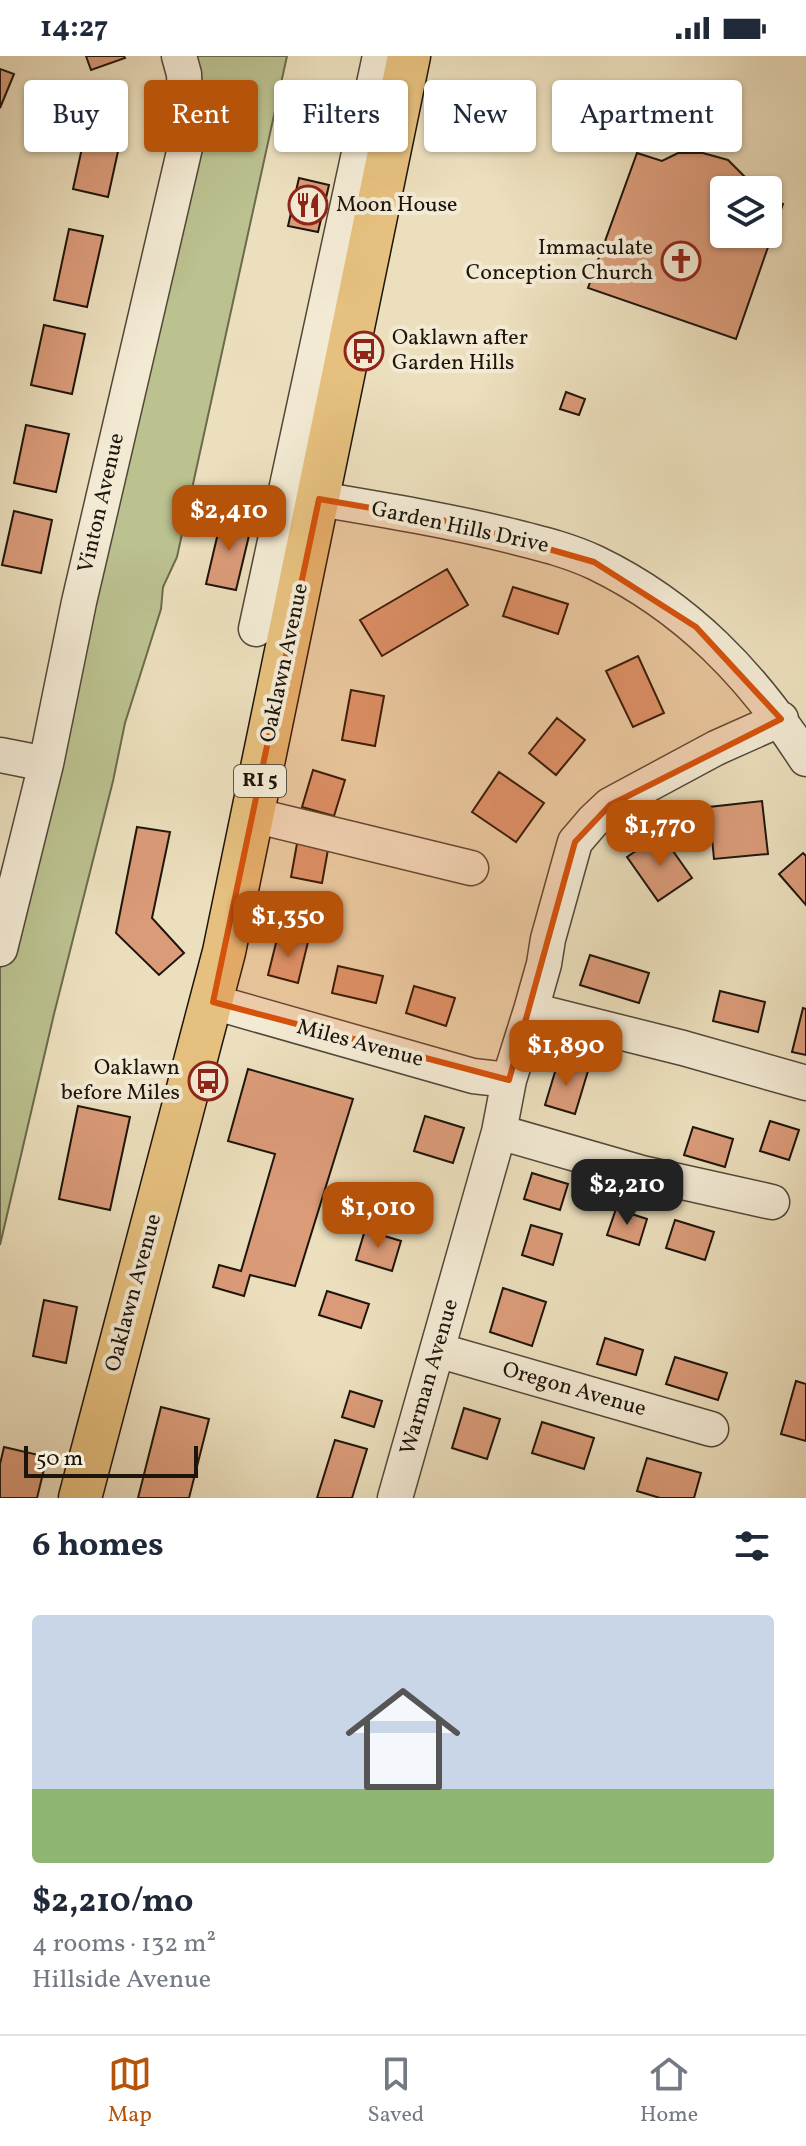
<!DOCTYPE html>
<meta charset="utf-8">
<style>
body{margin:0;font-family:Vollkorn,serif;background:#f6f6f7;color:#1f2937;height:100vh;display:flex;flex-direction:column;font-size:30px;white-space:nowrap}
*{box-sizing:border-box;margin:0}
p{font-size:26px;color:#747a83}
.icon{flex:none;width:44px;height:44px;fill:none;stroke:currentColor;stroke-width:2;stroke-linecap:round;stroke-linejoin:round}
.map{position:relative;height:1442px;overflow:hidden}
.sheet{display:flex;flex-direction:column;background:#fff;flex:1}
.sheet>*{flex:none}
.top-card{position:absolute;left:24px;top:24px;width:758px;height:72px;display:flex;gap:16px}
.buttons{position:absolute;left:710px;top:120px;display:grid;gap:16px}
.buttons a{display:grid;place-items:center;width:72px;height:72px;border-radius:8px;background:#fff;box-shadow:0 2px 6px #0004;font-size:40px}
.scale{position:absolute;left:24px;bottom:20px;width:174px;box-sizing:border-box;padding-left:8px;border:4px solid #1d140b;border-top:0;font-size:22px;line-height:28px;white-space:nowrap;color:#1d140b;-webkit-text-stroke:6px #f3ead4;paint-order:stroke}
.price{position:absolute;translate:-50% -68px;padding:0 18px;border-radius:16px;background:#b45309;color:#fff;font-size:26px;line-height:52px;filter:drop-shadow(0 2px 4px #0008)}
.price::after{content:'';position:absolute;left:50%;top:48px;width:24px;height:18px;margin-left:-12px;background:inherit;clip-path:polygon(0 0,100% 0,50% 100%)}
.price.selected{background:#222;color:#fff}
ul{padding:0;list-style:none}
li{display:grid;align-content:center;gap:16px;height:424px;padding:0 32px}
li span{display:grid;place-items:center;height:248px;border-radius:8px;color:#555}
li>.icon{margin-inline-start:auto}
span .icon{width:144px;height:144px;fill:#fffc;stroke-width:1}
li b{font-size:34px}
h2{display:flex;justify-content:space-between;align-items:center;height:96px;padding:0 32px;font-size:34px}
.pill{padding:0 28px;border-radius:8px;background:#fff;box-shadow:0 2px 6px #0004;font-size:28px;line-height:72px}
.pill.selected{background:#b45309;color:#fff}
.status{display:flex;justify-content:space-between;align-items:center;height:56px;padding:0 40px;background:#fff;direction:ltr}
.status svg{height:22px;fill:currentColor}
.tab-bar{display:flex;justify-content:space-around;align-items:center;height:112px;border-top:2px solid #e0e1e3;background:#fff;font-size:22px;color:#747a83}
.tab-bar a{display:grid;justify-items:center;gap:4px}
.tab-bar .selected{color:#b45309}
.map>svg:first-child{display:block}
.green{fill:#bbc18f;stroke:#6c6a4d;stroke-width:2}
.building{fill:#db9b79;stroke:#1d140b;stroke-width:2}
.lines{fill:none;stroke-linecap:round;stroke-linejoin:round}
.minor-casing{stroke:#514738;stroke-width:37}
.major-casing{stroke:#1d140b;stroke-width:45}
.minor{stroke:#f3ead4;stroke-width:34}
.major{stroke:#e6c07e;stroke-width:42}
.marked{fill:#d4520c;fill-opacity:0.2;stroke:#d4520c;stroke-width:6;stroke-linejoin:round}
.labels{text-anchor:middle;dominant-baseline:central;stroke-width:8;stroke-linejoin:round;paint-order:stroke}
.shield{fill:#f3ead4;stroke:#5d5447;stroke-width:2}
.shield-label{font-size:20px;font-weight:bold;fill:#1d140b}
.poi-label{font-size:22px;fill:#1d140b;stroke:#f3ead4;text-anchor:start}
.street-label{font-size:22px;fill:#1d140b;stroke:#f3ead4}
</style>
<div class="status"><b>14:27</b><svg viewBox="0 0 49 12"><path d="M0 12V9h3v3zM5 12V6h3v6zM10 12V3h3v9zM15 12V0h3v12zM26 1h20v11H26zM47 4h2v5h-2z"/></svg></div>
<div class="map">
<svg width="806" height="1442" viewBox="0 0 806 1442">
<rect width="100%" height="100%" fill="#ecdfbd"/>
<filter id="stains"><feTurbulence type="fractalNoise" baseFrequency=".0025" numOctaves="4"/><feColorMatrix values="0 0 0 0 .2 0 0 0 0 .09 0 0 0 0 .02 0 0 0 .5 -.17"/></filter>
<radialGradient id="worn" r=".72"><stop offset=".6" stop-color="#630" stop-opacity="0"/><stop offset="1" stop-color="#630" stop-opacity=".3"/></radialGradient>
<path class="green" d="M168,0H287L177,501L163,531L161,553L125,667L113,725L54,958L0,1189V895L186,86Z"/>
<path class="building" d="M86,0H124L125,2L91,14Z
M0,13L14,18L0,52Z
M89,60L124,68L108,141L73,133Z
M637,97L662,105L678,97H703L728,104L746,122L755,134H724V178H768V144L783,148L736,283L588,232Z
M299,122L329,129L318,176L288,170Z
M69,173L103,180L87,251L54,244Z
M44,269L85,278L72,338L31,329Z
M566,336L585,343L579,359L560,353Z
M26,369L69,378L56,436L14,427Z
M14,455L52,464L41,517L2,509Z
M222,460L252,467L236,534L206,528Z
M447,513L468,549L382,600L360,564Z
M513,531L568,548L558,578L503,560Z
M638,600L664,657L633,671L606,615Z
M351,634L384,640L375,690L342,684Z
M557,662L585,684L556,719L529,697Z
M313,714L345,724L334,760L302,751Z
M499,716L544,747L516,786L472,756Z
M762,745L768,798L714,803L709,751Z
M137,771L170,776L152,862L184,897L159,919L116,877Z
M661,778L692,822L658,845L627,801Z
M298,782L329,788L322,827L291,821Z
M803,797L806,800V849L779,818Z
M278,879L308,886L298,927L268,919Z
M590,899L649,917L639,947L580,929Z
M338,910L383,920L376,947L332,937Z
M414,930L455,942L446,970L406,957Z
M720,935L765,946L758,976L713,965Z
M803,952L806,953V999L792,996Z
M558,1006L588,1015L575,1058L545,1049Z
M248,1013L353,1043L295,1230L250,1219L244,1240L213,1231L219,1209L241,1215L275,1098L228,1085Z
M78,1050L130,1061L110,1154L59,1143Z
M425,1060L464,1072L453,1107L414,1095Z
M770,1065L799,1074L789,1104L760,1095Z
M693,1071L733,1083L725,1111L684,1099Z
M532,1117L568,1128L560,1154L524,1143Z
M616,1153L647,1163L639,1189L607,1179Z
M675,1164L714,1176L705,1204L666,1192Z
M531,1169L562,1178L553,1209L522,1199Z
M365,1174L401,1185L392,1215L356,1204Z
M503,1232L546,1246L532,1290L490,1276Z
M327,1235L369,1248L361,1272L319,1259Z
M44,1244L77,1251L66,1307L33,1300Z
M605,1282L643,1294L636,1319L597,1308Z
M675,1301L727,1317L718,1344L666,1328Z
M796,1325L806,1328V1385L781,1378Z
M350,1335L382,1345L374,1371L342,1361Z
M161,1351L209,1363L189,1442H138Z
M464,1352L500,1363L487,1403L452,1392Z
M542,1366L594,1382L584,1413L532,1397Z
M335,1384L367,1393L352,1442H317Z
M4,1391L47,1401L37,1442H0V1408Z
M647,1402L701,1417L694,1442H660L637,1435Z"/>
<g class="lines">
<defs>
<path id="minor" d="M319,443C385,454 451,465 515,481C543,488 571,495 596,507C687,551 752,619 806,703
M256,573L380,0
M0,699L46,708
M253,759L471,812
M0,893L46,708L79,546L187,83L184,18L179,0
M213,946L473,1020L509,1024
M531,954L683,992L806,1027
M499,1076L642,1117L772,1146
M437,1294L711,1373
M395,1442L499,1076L509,1024L531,954L544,908L548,883L575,786L593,765L610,749L716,692L781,663"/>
<path id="major" d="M80,1442L224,896L409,0"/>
</defs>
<use href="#minor" class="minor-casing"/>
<use href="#major" class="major-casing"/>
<use href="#minor" class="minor"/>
<use href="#major" class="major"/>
</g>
<path class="marked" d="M319,443L458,467L594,506L696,571L781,663L610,749L575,786L509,1024L213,946Z"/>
<defs>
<symbol id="restaurant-ring" viewBox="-11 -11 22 22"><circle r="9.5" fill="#f3ead4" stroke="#8f2418" stroke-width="1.5"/><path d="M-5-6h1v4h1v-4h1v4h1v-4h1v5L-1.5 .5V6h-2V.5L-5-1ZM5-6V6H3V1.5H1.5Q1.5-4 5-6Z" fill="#8f2418"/></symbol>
<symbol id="church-ring" viewBox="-11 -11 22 22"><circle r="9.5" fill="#f3ead4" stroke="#8f2418" stroke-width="1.5"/><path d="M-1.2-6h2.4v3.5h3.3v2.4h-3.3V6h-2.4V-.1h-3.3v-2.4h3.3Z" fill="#8f2418"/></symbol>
<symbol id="bus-ring" viewBox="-11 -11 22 22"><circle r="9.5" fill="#f3ead4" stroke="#8f2418" stroke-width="1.5"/><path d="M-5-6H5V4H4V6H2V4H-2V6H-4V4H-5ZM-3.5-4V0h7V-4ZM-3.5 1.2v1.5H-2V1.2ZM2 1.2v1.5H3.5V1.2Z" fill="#8f2418"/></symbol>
</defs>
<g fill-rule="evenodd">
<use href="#restaurant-ring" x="286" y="127" width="44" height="44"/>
<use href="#church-ring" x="659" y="183" width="44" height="44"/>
<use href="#bus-ring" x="342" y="273" width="44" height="44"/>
<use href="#bus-ring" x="186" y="1003" width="44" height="44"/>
</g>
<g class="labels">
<rect class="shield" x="234" y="709" width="52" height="32" rx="6"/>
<g class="shield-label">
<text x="260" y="725">RI 5</text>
</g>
<g class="poi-label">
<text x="336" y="149">Moon House</text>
<text x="653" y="192" text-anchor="end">Immaculate<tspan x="653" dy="25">Conception Church</tspan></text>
<text x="392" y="282">Oaklawn after<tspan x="392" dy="25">Garden Hills</tspan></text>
<text x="180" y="1012" text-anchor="end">Oaklawn<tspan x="180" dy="25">before Miles</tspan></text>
</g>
<g class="street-label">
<text transform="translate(102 447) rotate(-77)">Vinton Avenue</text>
<text transform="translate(460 472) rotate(12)">Garden Hills Drive</text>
<text transform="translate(285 607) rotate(-78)">Oaklawn Avenue</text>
<text transform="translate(360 988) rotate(15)">Miles Avenue</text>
<text transform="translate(134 1237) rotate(-75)">Oaklawn Avenue</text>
<text transform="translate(430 1321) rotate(-74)">Warman Avenue</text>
<text transform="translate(574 1334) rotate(16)">Oregon Avenue</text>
</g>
</g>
<rect width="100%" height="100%" filter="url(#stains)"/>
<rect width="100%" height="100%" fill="url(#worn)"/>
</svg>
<div class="buttons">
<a><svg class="icon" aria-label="layers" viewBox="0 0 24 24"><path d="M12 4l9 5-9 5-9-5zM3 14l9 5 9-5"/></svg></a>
</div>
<div class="scale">50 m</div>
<b class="price" style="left:229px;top:497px">$2,410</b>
<b class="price" style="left:660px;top:812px">$1,770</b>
<b class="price" style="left:288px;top:903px">$1,350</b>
<b class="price" style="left:566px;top:1032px">$1,890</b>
<b class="price selected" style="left:627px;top:1171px">$2,210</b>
<b class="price" style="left:378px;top:1194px">$1,010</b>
<div class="top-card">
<a class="pill">Buy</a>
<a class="pill selected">Rent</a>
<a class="pill">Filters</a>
<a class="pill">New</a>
<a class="pill">Apartment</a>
</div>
</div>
<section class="sheet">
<h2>6 homes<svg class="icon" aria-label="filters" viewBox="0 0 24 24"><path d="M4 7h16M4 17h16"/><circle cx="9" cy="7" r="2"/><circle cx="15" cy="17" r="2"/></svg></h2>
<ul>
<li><span style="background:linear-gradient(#c9d6e8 70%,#8fb573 0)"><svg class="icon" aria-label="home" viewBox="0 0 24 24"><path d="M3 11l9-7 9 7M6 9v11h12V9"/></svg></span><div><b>$2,210/mo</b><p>4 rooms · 132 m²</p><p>Hillside Avenue</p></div></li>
</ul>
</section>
<nav class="tab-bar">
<a class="selected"><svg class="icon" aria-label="map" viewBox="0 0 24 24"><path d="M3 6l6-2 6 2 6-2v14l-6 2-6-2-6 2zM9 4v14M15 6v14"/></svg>Map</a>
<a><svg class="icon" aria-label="saved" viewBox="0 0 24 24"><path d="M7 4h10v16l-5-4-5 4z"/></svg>Saved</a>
<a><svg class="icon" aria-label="home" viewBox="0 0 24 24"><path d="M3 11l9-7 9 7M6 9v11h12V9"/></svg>Home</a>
</nav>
